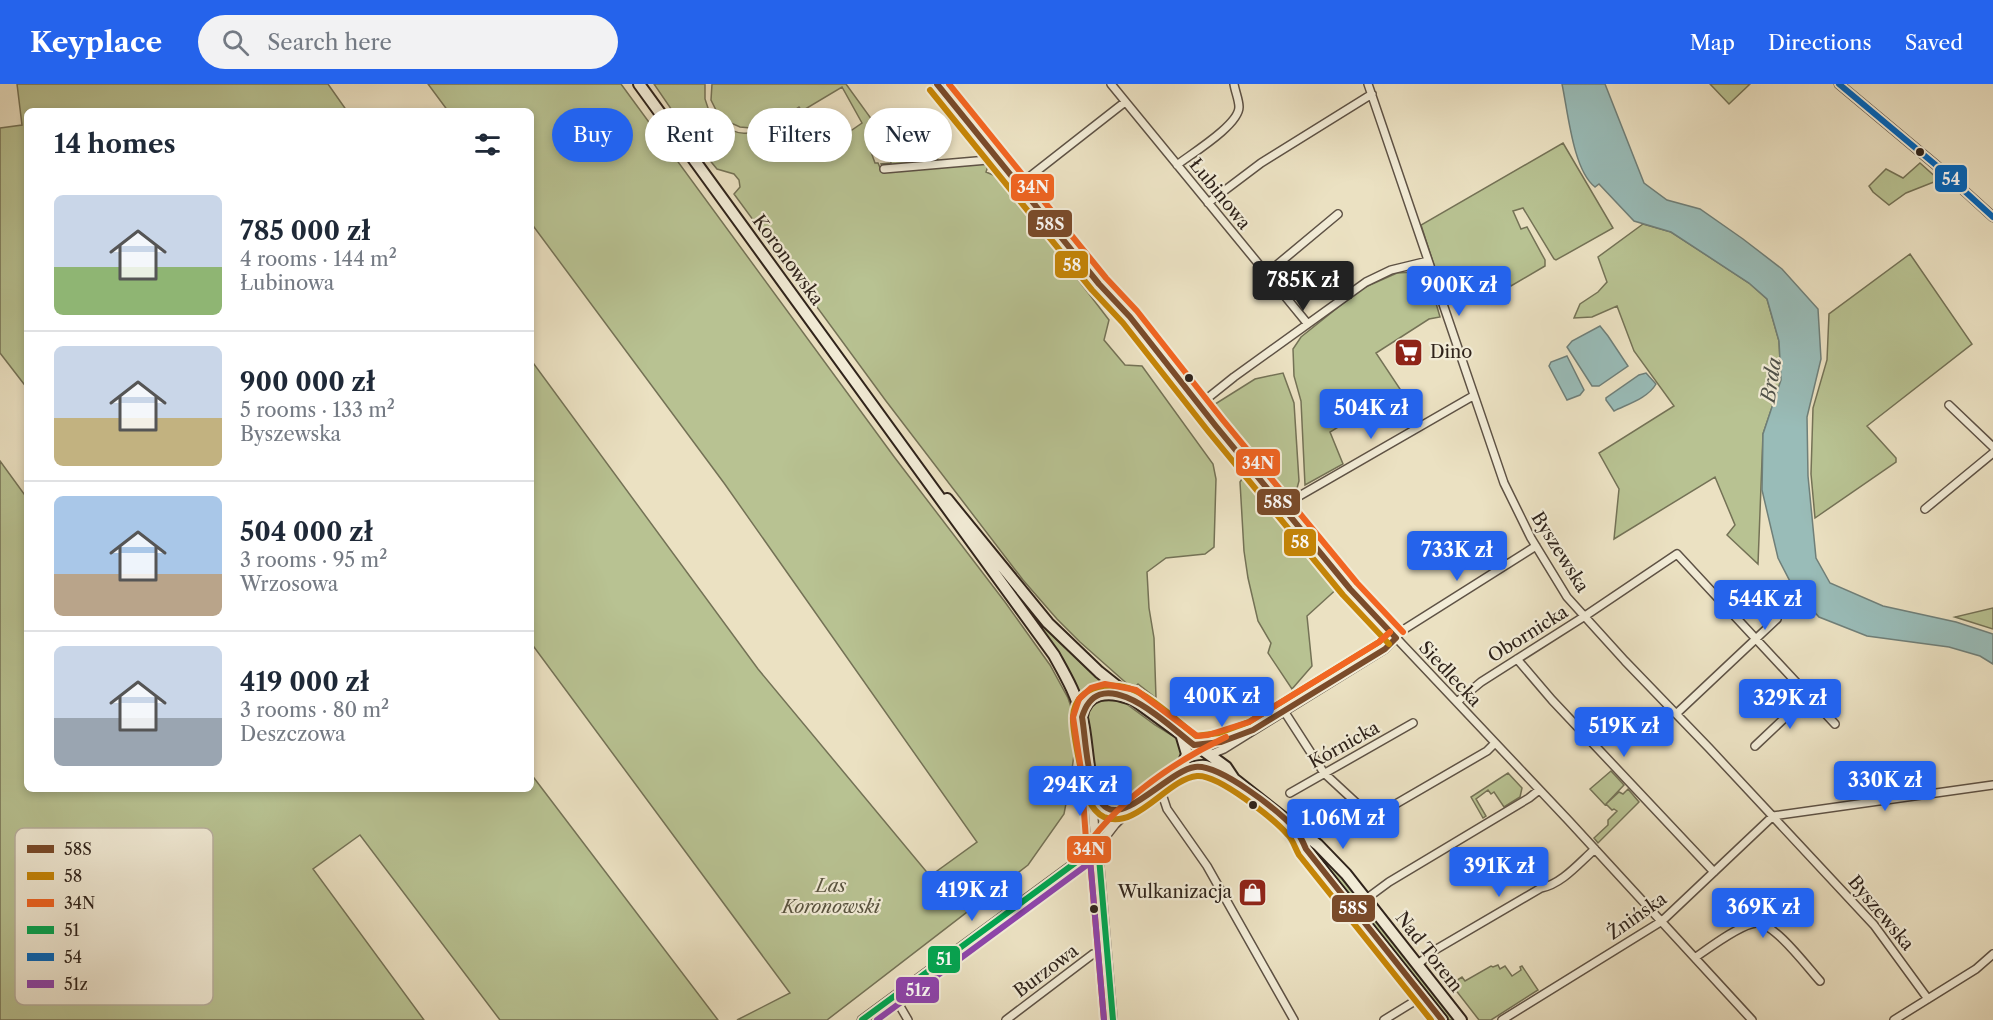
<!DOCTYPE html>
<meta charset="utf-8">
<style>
body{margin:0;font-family:"Libre Caslon Text",serif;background:#f2f2f3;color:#1f2937;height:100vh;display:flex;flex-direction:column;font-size:22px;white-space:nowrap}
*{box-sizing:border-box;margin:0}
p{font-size:20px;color:#747a83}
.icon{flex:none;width:33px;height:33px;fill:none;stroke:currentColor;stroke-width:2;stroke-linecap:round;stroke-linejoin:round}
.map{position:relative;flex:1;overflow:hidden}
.details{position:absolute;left:24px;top:24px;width:510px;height:684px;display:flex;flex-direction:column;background:#fff;border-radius:9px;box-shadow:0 3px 9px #0003}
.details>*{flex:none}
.banner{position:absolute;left:552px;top:24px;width:570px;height:54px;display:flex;gap:12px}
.price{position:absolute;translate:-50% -51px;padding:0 14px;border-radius:6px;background:#2563eb;color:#fff;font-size:20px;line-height:39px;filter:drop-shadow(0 2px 3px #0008)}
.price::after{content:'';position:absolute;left:50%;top:36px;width:18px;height:14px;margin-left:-9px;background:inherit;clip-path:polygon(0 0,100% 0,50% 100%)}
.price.selected{background:#222;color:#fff}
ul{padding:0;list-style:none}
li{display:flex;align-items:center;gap:18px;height:150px;padding:0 30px}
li+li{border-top:2px solid #e0e1e3}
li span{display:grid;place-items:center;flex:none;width:168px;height:120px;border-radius:9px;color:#555}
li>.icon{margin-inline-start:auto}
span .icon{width:72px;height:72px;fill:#fffc;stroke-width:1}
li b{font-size:26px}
h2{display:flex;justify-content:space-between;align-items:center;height:72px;padding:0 30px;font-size:26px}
.chip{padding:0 21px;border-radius:27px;background:#fff;box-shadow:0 3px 9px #0003;font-size:21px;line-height:54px}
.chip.selected{background:#2563eb;color:#fff}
header{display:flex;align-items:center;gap:36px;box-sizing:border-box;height:84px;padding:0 30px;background:#2563eb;color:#fff}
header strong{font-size:28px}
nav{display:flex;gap:33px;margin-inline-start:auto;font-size:21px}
.search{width:420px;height:54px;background:#f2f2f3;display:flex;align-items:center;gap:15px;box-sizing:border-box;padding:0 21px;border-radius:33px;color:#747a83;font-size:22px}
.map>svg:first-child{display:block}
.green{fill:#b8c292;stroke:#747256;stroke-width:1.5}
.water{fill:#99bcb8;stroke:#6f7f79;stroke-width:1.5}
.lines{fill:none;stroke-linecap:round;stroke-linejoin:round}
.minor-casing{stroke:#5e5245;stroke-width:10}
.tertiary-casing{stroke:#5e5245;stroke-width:11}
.secondary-casing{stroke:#2f231b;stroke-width:14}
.minor{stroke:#f2ecd7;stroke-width:7}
.tertiary{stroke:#f2ecd7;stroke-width:8}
.secondary{stroke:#f2ecd7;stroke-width:10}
.bus-1-casing{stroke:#f2ecd7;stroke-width:10}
.bus-2-casing{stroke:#f2ecd7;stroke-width:10}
.bus-3-casing{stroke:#f2ecd7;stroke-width:10}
.bus-4-casing{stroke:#f2ecd7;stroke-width:10}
.bus-5-casing{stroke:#f2ecd7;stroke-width:10}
.bus-6-casing{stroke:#f2ecd7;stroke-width:10}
.bus-1{stroke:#7a4b2a;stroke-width:6}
.bus-2{stroke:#c58507;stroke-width:6}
.bus-3{stroke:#f26522;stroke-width:6}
.bus-4{stroke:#00a651;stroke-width:6}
.bus-5{stroke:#0065bd;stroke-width:6}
.bus-6{stroke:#8e44ad;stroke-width:6}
.bus-dot{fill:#2f231b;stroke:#f2ecd7;stroke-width:2}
.labels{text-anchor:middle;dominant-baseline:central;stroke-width:4.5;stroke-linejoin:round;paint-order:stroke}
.street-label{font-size:18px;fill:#2f231b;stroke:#f2ecd7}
.poi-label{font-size:18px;fill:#2f231b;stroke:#f2ecd7;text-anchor:start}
.park-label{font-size:18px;font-style:italic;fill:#58533f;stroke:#f2ecd7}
.water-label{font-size:20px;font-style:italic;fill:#4f514a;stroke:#f2ecd7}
.key{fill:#f2ecd7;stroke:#b8b09f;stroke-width:1.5}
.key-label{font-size:16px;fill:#2f231b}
.line-badge{stroke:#f2ecd7;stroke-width:2}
.badge-label{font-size:16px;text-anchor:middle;font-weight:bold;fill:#fff}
</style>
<header>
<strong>Keyplace</strong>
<div class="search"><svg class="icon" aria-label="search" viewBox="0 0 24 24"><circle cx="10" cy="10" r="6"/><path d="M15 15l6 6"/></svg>Search here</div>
<nav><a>Map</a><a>Directions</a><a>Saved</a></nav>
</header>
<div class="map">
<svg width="1993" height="936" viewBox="0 0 1993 936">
<rect width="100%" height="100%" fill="#ebe1c2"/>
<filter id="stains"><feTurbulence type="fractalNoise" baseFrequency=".00333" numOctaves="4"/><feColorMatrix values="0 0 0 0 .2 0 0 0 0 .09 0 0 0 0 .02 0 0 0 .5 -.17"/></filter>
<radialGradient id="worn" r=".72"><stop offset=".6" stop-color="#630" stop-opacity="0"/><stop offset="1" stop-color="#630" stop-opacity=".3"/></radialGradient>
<path class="green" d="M17,0H328L347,27H27V304L0,269V44L22,41Z
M428,0H621L895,374L1005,518L1050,581L1068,614L1073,629L1075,664L1070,699L1064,730L1028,781L827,936H737L790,909L531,559V276L758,585L930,792L977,758L724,399L531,139V27H448Z
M654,0H705V15L710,30L699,39L702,43L714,36C738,54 749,51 776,43C783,41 788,40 795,43L817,70L862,39L842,3L802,27L799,23L796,25L797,28L751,44L740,43L724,36L717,28L711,16L712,0H846L872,36L877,35L883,45L878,46L882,64L891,63L892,68L898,67L897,62L906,60L907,65L912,64L911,59L935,54L938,78L883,84L881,80L891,79L889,66L871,68L875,79H878L881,86L989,79L986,88L998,93L1014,112L1109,236L1104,256L1125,281L1142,282L1213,380L1216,395L1214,463L1205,470L1166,474L1147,488L1149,524L1154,554L1156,614L1138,600L1133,605L1080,558L1057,535L1023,496L886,317L734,110L740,103L739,96L734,90L717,85L689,51Z
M1710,0H1750L1729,20Z
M1563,59L1613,144L1556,176L1554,175L1523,124L1513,127L1521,145L1527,143L1545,176V182L1511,202L1501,186L1444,212L1421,141Z
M1920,79L1939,96L1906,109L1889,121L1873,108L1869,102L1886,85L1903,94Z
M1643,140L1671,148L1749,199L1767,215L1779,257L1781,297L1763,350L1758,480L1727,451L1735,441L1715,393L1614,455L1619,405L1599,369L1674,322L1634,267L1617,222L1592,233L1574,234L1580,220L1598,208L1607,198L1598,173Z
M1910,170L1972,260L1867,342L1896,374V378L1815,434L1811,390L1813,324L1827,276L1829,230Z
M1414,188L1424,189L1429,195L1440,233L1429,235L1376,269L1400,305L1330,348L1343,380L1305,401L1301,317L1294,292L1293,265L1301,253L1361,205L1397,189Z
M1283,289L1294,319L1299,397L1296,408L1284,411L1212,322L1255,295Z
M0,377L27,414V705H531V690L718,936H500L360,751L313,785L424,936H0Z
M1246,389L1340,502L1307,532L1312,582L1292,605L1268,569L1271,559L1258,537L1248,494L1244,467L1240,398Z
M993,480L1112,604L1111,605L1102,606L1083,620Z
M1993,524V545L1955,533Z
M1101,613L1121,616L1155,641L1173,652L1180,658L1184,670L1176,687L1123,723L1106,719L1096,704L1093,668L1086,634L1088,624Z
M1611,687L1624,701L1605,721L1590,705Z
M1508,689L1522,704L1520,713L1504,723L1494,708L1491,710L1488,706L1476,715L1486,732L1483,734L1471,713Z
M1628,705L1639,718L1598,759L1594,754L1608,741V736L1617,727L1614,725L1612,726L1606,720L1619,708L1623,710Z
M1307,756L1345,795L1456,936H1447Z
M1498,881L1500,885L1505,882L1512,892L1521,886L1520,883L1522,882L1538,906L1491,936H1479L1451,900L1462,893L1465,897L1491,882L1493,883Z"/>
<path class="water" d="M1562,0H1605L1644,99L1667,116L1700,125L1743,155L1782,185L1818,225L1821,275L1807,333L1808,392L1816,474L1830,499L1883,522L1956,538L1993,550V580L1980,572L1949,563L1867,552L1819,533L1794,505L1778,474L1762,406L1763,350L1781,296L1779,257L1767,215L1749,199L1671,148L1634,137L1599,100L1595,103C1573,86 1568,28 1562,0Z
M1600,242L1608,252L1628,282L1599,302H1592L1567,263L1572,257Z
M1567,272L1584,306L1580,311L1567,316L1549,282L1551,278Z
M1646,289L1656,300C1648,314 1628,320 1614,327L1606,316V314L1639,291Z"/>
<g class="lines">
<defs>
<path id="minor" d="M937,0L1099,200L1109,209L1130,233L1215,341L1350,505L1569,737L1752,936
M1111,0L1307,239
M1368,0L1504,399L1531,454L1567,513L1625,577L1709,664L1874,841L1928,915
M1177,81C1191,70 1239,41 1239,23C1239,16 1235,7 1234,0
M884,85L999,75
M1019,101L1125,18
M1208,119L1261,79L1372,10
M1266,190L1338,130
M1199,321L1234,293L1366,198L1391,186L1428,177
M1949,321L1993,363
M1282,422L1473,312
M1925,425L1993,369
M1517,575L1552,616L1714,788
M1457,618L1481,598L1585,532L1677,470L1835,640
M1284,627L1324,689L1364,726L1373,731L1382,728L1487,667L1495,659
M1676,630L1777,535
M1195,661L1216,659L1242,650
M1755,662L1808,612
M1209,671L1224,665L1385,565L1403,546L1536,462
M1163,700L1162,710L1167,725L1207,782L1294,936
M1290,709L1413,639
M1098,762L1113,936
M1366,815L1389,798L1529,714L1539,706
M1696,873C1709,864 1741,840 1756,839C1774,838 1808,884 1820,897
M1417,881L1435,866L1541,804C1562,800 1579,779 1595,765
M894,912L908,936
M1006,936L1093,870L1107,868
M1384,936L1423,912
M1502,936L1662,837L1773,732L1993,701
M1894,936L1976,885L1993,870"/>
<path id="tertiary" d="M1839,0L1937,82L1993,133
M1091,703L1095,754L1098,762
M862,936L1098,762L1115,740L1132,723"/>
<path id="secondary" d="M639,0L1054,571C1065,591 1077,611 1082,634C1088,656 1087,702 1100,718C1105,724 1114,727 1121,726C1131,725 1137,718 1144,713C1157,703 1189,680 1205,682C1212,683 1225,692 1234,695
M947,415L1048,539L1099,588L1133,615L1226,683L1234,695L1318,761L1346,790L1461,936
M1082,632C1086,608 1109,607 1128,614
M1180,689L1187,670L1182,653
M1298,749L1306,765L1442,936"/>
</defs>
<use href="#minor" class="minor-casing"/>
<use href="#tertiary" class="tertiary-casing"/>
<use href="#secondary" class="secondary-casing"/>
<use href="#minor" class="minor"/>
<use href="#tertiary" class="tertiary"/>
<use href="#secondary" class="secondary"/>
<defs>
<path id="bus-1" d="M937,0L1099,200L1130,233L1215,341L1350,505L1396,554
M1396,554L1385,565L1253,646L1221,658L1194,661C1170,643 1100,573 1082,633C1086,655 1087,712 1107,724C1127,737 1171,686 1195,683C1220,680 1279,727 1295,745C1300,751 1303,758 1306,765L1442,936"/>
<path id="bus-2" d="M930,6L1092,206L1123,239L1208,347L1343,511L1389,560
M1390,548L1379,558L1249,638L1219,649L1196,652C1177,637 1159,619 1138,608C1115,596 1076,599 1073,632C1072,644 1079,677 1082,691C1085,706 1089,726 1104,733C1136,747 1167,695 1197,692C1218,690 1274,735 1288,751C1293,756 1295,764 1299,771L1431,936"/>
<path id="bus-3" d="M949,0L1106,194L1137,227L1222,335L1357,499L1403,548
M1091,756C1127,710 1174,678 1226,653
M1104,936L1089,764L1086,756L1081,686L1073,633L1079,615L1091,604L1105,600L1136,606L1197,652L1208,651L1249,638L1379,558L1390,548"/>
<path id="bus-4" d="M1098,762L1113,936
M862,936L1098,762"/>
<path id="bus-5" d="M1839,0L1937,82L1993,133"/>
<path id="bus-6" d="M1089,763L1104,936
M877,936L1103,769"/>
</defs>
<use href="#bus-1" class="bus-1-casing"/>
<use href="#bus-2" class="bus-2-casing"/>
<use href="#bus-3" class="bus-3-casing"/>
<use href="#bus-4" class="bus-4-casing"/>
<use href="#bus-5" class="bus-5-casing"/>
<use href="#bus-6" class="bus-6-casing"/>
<use href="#bus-1" class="bus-1"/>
<use href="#bus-2" class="bus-2"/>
<use href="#bus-3" class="bus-3"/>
<use href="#bus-4" class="bus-4"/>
<use href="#bus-5" class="bus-5"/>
<use href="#bus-6" class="bus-6"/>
</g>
<defs>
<symbol id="supermarket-square" viewBox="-11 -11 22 22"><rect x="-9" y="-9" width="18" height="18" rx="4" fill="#8f2418" stroke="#f2ecd7"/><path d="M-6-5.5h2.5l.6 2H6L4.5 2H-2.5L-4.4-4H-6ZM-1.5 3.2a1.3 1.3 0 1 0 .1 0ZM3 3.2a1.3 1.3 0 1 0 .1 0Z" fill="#fff"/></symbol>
<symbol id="shop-square" viewBox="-11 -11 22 22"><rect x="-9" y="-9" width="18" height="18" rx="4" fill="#8f2418" stroke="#f2ecd7"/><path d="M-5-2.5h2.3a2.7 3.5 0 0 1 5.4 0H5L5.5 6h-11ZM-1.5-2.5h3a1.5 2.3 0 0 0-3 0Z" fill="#fff"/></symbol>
</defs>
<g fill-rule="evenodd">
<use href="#supermarket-square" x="1392" y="252" width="33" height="33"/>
<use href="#shop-square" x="1236" y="792" width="33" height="33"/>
</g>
<g class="bus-dot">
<circle cx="1920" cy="68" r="5"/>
<circle cx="1189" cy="294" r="5"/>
<circle cx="1253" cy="721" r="5"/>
<circle cx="1094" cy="825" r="5"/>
</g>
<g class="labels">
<g class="street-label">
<text transform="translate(1220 110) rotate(51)">Łubinowa</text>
<text transform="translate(788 176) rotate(54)">Koronowska</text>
<text transform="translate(1560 468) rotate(58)">Byszewska</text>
<text transform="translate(1528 550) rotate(-32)">Obornicka</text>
<text transform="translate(1450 590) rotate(47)">Siedlecka</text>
<text transform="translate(1344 661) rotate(-29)">Kórnicka</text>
<text transform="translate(1881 829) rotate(50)">Byszewska</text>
<text transform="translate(1637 832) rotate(-35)">Żnińska</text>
<text transform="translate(1429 868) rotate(52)">Nad Torem</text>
<text transform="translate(1046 887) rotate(-37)">Burzowa</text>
</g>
<g class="poi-label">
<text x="1430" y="268">Dino</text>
<text x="1232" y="808" text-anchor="end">Wulkanizacja</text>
</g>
<g class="park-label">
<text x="831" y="802">Las<tspan x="831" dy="21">Koronowski</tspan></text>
</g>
<g class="water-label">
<text transform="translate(1771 296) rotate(-81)">Brda</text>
</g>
</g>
<rect x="15" y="744" width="198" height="177" rx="9" class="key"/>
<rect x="27" y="761" width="27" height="8" fill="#7a4b2a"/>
<rect x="27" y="788" width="27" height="8" fill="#c58507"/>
<rect x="27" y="815" width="27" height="8" fill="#f26522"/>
<rect x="27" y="842" width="27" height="8" fill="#00a651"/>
<rect x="27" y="869" width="27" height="8" fill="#0065bd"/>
<rect x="27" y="896" width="27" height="8" fill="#8e44ad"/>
<g class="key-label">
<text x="64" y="771">58S</text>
<text x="64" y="798">58</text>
<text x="64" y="825">34N</text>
<text x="64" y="852">51</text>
<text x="64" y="879">54</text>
<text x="64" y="906">51z</text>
</g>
<g class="line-badge">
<rect x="1934" y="80" width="34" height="29" rx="6" fill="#0065bd"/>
<rect x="1010" y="89" width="45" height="29" rx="6" fill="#f26522"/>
<rect x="1027" y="125" width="46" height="29" rx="6" fill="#7a4b2a"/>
<rect x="1054" y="166" width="35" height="29" rx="6" fill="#c58507"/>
<rect x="1235" y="364" width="46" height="29" rx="6" fill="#f26522"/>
<rect x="1256" y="404" width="45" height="28" rx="6" fill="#7a4b2a"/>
<rect x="1283" y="444" width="34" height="29" rx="6" fill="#c58507"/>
<rect x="1066" y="751" width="46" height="29" rx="6" fill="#f26522"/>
<rect x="1331" y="810" width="45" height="29" rx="6" fill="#7a4b2a"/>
<rect x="927" y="861" width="34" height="29" rx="6" fill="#00a651"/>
<rect x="895" y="892" width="45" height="28" rx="6" fill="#8e44ad"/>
</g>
<g class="badge-label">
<text x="1951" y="101">54</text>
<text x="1033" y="109">34N</text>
<text x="1050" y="146">58S</text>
<text x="1072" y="187">58</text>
<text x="1258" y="385">34N</text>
<text x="1278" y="424">58S</text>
<text x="1300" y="464">58</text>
<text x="1089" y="771">34N</text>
<text x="1353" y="830">58S</text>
<text x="944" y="881">51</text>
<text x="918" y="912">51z</text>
</g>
<rect width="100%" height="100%" filter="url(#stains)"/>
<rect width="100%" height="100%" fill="url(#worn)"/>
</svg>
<b class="price selected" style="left:1303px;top:228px">785K zł</b>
<b class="price" style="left:1459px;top:233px">900K zł</b>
<b class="price" style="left:1371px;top:356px">504K zł</b>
<b class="price" style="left:1457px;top:498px">733K zł</b>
<b class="price" style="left:1765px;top:547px">544K zł</b>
<b class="price" style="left:1222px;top:644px">400K zł</b>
<b class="price" style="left:1790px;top:646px">329K zł</b>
<b class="price" style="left:1624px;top:674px">519K zł</b>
<b class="price" style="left:1885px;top:728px">330K zł</b>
<b class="price" style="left:1080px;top:733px">294K zł</b>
<b class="price" style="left:1343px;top:766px">1.06M zł</b>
<b class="price" style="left:1499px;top:814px">391K zł</b>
<b class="price" style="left:972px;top:838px">419K zł</b>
<b class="price" style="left:1763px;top:855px">369K zł</b>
<div class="banner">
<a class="chip selected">Buy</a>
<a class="chip">Rent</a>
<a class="chip">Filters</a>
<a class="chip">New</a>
</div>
<section class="details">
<h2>14 homes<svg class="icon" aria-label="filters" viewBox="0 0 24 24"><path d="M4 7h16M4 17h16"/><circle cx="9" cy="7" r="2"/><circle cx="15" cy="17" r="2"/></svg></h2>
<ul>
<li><span style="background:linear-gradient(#c9d6e8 60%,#8fb573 0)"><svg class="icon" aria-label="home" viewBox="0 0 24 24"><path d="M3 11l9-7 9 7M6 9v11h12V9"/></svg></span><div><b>785 000 zł</b><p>4 rooms · 144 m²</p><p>Łubinowa</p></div></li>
<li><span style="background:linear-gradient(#c9d6e8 60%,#c2b280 0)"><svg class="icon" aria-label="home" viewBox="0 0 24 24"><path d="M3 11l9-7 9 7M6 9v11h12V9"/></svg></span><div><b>900 000 zł</b><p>5 rooms · 133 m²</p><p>Byszewska</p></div></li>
<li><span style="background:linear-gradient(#a9c7e8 65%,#b9a48a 0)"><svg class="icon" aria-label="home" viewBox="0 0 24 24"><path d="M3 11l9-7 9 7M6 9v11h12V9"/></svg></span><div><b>504 000 zł</b><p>3 rooms · 95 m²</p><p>Wrzosowa</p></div></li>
<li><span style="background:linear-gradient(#c9d6e8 60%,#9aa5b1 0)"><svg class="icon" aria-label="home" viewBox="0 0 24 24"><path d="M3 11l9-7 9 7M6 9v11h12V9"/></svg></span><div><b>419 000 zł</b><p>3 rooms · 80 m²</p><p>Deszczowa</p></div></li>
</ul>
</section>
</div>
